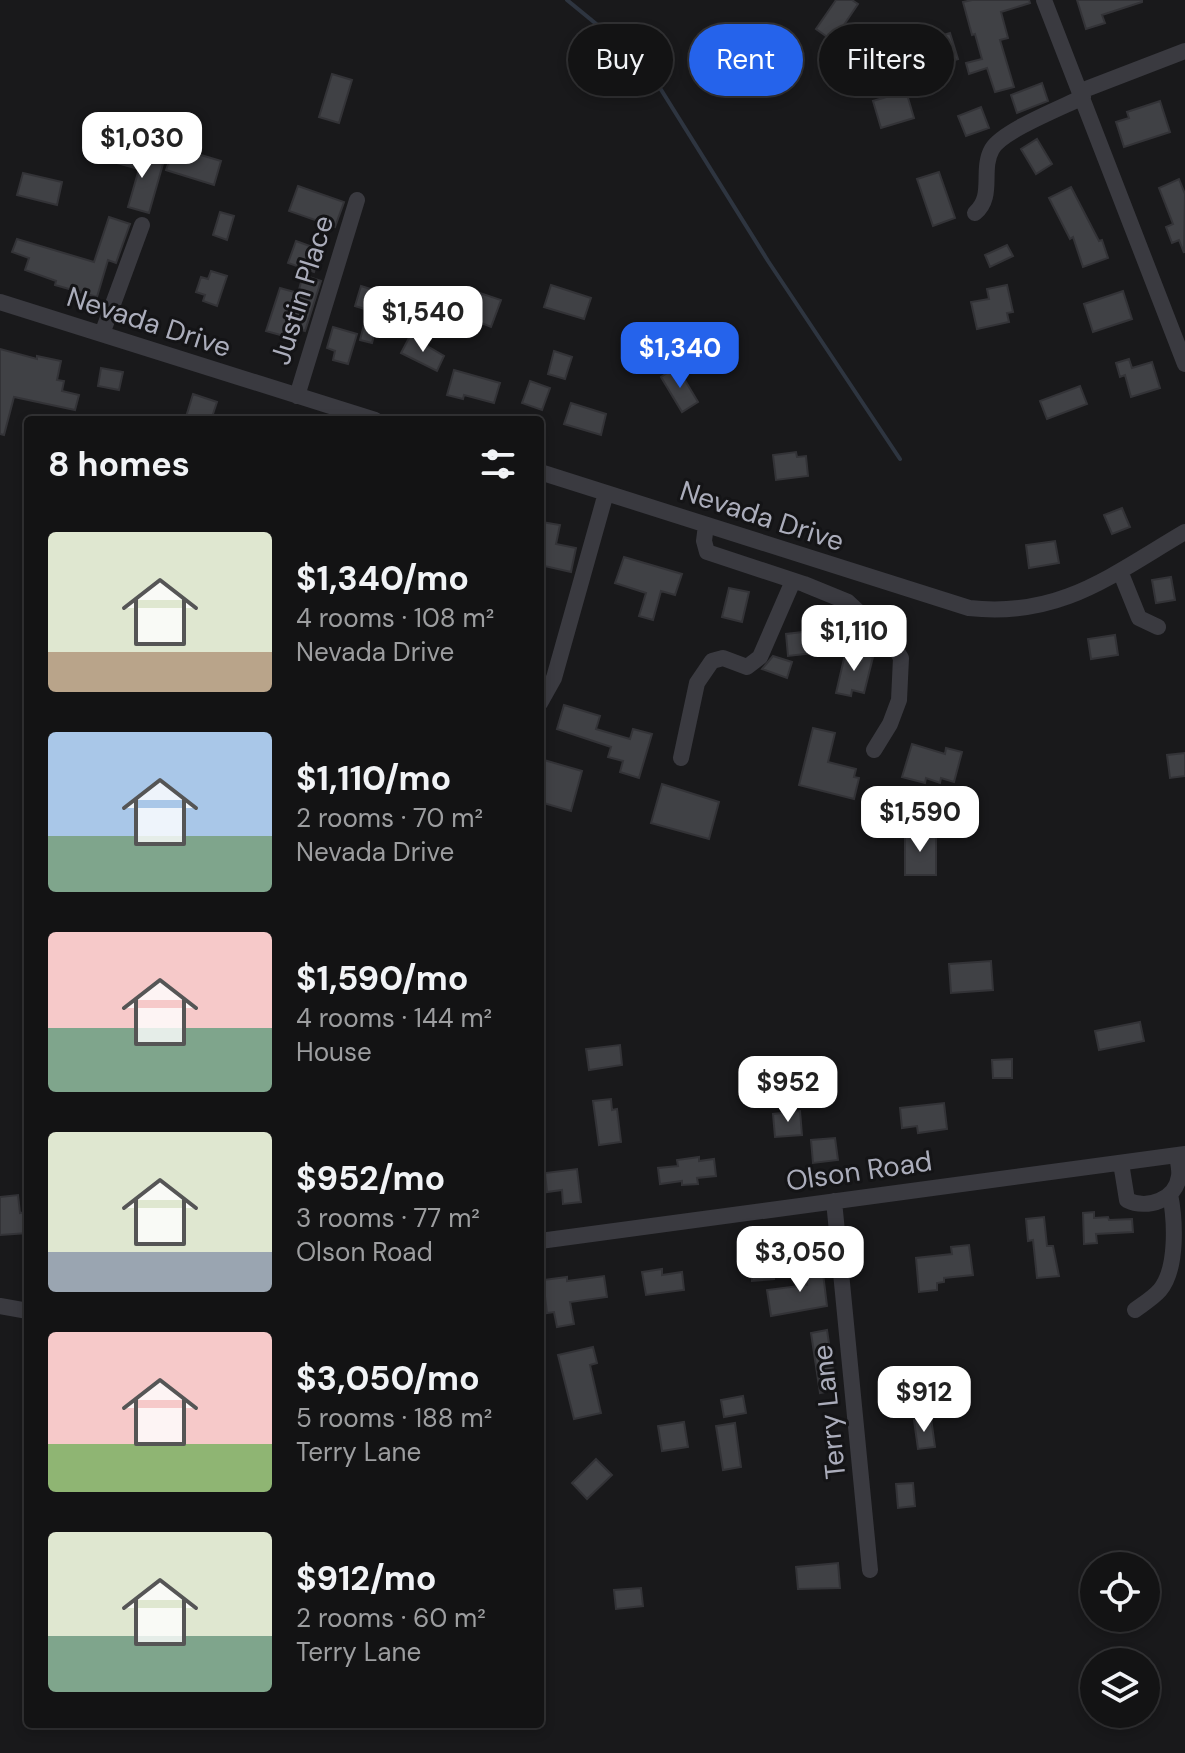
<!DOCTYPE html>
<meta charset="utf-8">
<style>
body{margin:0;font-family:"DM Sans",sans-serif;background:#202022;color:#f1f3f6;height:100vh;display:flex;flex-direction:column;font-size:30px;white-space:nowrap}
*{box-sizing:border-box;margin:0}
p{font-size:26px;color:#9d9ea0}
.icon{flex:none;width:44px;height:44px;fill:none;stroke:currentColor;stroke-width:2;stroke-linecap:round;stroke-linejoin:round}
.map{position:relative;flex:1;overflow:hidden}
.details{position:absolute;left:24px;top:416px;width:520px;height:1312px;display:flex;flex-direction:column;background:#131314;border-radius:8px;box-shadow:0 4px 12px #0003,0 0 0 2px #323234}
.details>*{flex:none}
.top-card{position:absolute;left:568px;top:24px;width:496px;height:72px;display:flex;gap:16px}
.buttons{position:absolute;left:1080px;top:1552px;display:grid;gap:16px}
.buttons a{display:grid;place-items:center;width:80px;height:80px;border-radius:50%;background:#131314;box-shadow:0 4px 12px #0003,0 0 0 2px #323234;font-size:40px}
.price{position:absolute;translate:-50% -68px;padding:0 18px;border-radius:16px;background:#fff;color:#222;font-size:26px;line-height:52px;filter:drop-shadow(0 2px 4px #0008)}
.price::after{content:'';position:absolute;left:50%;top:48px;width:24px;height:18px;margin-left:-12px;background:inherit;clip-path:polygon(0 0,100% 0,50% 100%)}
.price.on{background:#2563eb;color:#fff}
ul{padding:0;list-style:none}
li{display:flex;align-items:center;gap:24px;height:200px;padding:0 24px}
li span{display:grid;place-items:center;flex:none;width:224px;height:160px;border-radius:8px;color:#555}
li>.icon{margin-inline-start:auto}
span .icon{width:96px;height:96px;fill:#fffc;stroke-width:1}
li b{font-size:34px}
h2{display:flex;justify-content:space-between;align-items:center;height:96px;padding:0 24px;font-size:34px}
.pill{padding:0 28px;border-radius:36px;background:#131314;box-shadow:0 4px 12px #0003,0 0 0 2px #323234;font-size:28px;line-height:72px}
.pill.on{background:#2563eb;color:#fff}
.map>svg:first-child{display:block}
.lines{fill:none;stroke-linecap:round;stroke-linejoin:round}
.stream{stroke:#2e3540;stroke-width:4}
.building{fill:#404145;stroke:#333337;stroke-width:2}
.minor{stroke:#3a3a40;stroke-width:16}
.labels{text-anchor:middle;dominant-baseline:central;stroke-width:6;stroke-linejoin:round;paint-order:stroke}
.street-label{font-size:28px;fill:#abadbb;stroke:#141416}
</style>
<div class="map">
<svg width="1185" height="1753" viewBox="0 0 1185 1753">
<rect width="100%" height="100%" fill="#19191b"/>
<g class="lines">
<path class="stream" d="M567,0L645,64L768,261L900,459"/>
</g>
<path class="building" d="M836,0H852L858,4L833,41L816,29Z
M972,0H1029L1030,3L1001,12L1008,38L1000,40L1014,87L995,92L987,68L969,74L966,63L982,59L975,34L972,35L963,2Z
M1077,0H1142V2L1102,15L1105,23L1086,29Z
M950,33L958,59L929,68L921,42Z
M332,74L352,80L339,123L319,117Z
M1042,83L1048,101L1017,113L1011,95Z
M906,91L914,118L881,128L873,101Z
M1160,101L1170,132L1124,147L1116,122L1129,118L1127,112Z
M981,107L989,128L966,136L958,116Z
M1037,139L1052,164L1036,174L1021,149Z
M174,147L221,161L214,185L166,170Z
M121,151L163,164L149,213L128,207L139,169L117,163Z
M939,172L955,218L933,226L917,179Z
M23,173L62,182L57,205L17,195Z
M1179,179L1185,194L1184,253L1179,240L1172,243L1166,227L1173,224L1159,188Z
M298,186L344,202L335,227L289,211Z
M1071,187L1099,241L1102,240L1108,258L1083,267L1073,237L1070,239L1049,198Z
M220,212L234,216L227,240L213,235Z
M109,217L130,224L116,263L108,260L97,297L55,285L56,281L25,270L29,258L12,252L17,239L94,262Z
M296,241L321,250L314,272L288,263Z
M1007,245L1013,256L990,267L985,255Z
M211,271L227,276L217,306L203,301L205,295L196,292L201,277L208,279Z
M303,275L321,281L305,331L288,326L284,336L266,331L280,288L298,293Z
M551,285L591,298L584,319L544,307Z
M1007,285L1013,312L1007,313L1009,322L977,329L971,302L989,299L987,289Z
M361,286L393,296L386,316L380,314L372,343L360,340L368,310L355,306Z
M443,287L475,298L477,292L501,300L491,327L437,305Z
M1123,291L1132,319L1093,332L1084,304Z
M333,327L357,334L348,364L333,360L335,351L327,348Z
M410,336L444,356L437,371L401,353Z
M0,349L37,359V356L61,361L57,380L64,381L62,391L79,395L75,410L14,397L4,435L0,434Z
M554,351L572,357L565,379L548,374Z
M1129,359L1132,368L1152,362L1160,388L1131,397L1125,375L1120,377L1116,363Z
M677,367L698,402L682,412L661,377Z
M101,368L123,372L119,390L98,386Z
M454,370L500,383L494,403L464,395L463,399L447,395Z
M530,381L550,388L542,410L522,403Z
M1080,386L1087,404L1047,419L1040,401Z
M193,394L217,402L211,420L186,417Z
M571,403L606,414L601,435L564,424Z
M796,452L797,457L806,456L808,476L776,480L773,455Z
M1122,508L1130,527L1112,534L1104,515Z
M542,522L560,525L556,544L576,548L571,572L540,565Z
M1055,541L1059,563L1029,568L1026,545Z
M624,557L682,574L675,595L661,591L653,620L639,616L646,593L615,583Z
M1171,577L1175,600L1156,603L1152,580Z
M729,588L749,592L742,622L722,617Z
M811,631L813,653L788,656L786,634Z
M1115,635L1118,655L1091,659L1088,639Z
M846,650L873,657L864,693L852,690L851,696L836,693Z
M773,656L792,662L787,678L762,669Z
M564,705L600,716L596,729L630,739L633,729L652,734L639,778L620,772L623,761L608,757L611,747L557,729Z
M813,728L835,733L828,762L856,769L854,777L859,778L854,799L799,785Z
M912,744L945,754L946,748L962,752L954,782L941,778L940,783L926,778L925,783L902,777Z
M1185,753V776L1170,778L1167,755Z
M544,760L582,771L571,811L540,802V773Z
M662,784L719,802L709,839L651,823Z
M905,832L936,833V875H905Z
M991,961L993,990L951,993L949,964Z
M1140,1022L1144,1041L1099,1050L1095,1031Z
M620,1045L622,1065L589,1070L586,1049Z
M1012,1059V1078H993L992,1060Z
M611,1099L612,1110L617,1109L621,1142L599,1145L593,1101Z
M944,1103L947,1129L918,1133L917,1126L902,1128L900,1108Z
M800,1111L802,1135L775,1137L773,1114Z
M835,1138L838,1160L813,1163L811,1140Z
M699,1157V1161L714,1159L716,1176L697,1178L698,1184L682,1185V1181L660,1184L658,1168L678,1166L677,1160Z
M577,1169L581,1202L563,1204L562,1190L547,1192L545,1173Z
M18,1195L20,1213L27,1212L28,1233L0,1235V1197Z
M1094,1212V1218L1108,1217L1109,1220L1132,1219L1133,1232L1096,1234L1097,1243L1084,1244L1083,1213Z
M1044,1217L1047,1246H1053L1059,1276L1037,1278L1033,1240L1028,1241L1026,1219Z
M969,1245L973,1275L944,1278V1282L937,1283V1290L919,1292L916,1258L952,1254L951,1247Z
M772,1253L774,1279L752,1281L751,1259H757V1254Z
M822,1265L827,1306L771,1316L767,1290L807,1285L804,1267Z
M662,1269V1275L682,1272L684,1290L646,1295L642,1272Z
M604,1276L607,1297L570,1302L574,1324L557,1327L554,1312L547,1313L543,1280L567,1277V1281Z
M827,1330L836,1390L820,1393L811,1333Z
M593,1347L597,1363L590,1365L601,1413L574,1419L558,1355Z
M743,1396L746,1413L724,1417L721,1400Z
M931,1418L935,1447L918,1449L914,1420Z
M684,1422L688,1447L662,1451L658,1426Z
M735,1423L741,1467L723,1470L716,1426Z
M596,1459L612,1475L587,1499L572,1483Z
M913,1483L915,1506L898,1508L896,1484Z
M838,1563L840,1588L798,1589L796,1567Z
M641,1588L643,1606L616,1609L614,1590Z"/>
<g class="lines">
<path class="minor" d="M1044,0L1185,364
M1081,91L1185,51
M975,213C995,196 980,170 992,149C1002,131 1063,107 1083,97
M0,302L375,420
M102,334L142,225
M297,396L357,200
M540,472L969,608C1060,618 1110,576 1185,532
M706,525L704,541L707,552L804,584L848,602L892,643L901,658L899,700L890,724L874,750
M1120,571L1139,618L1158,627
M540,703L554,678L606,493
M681,758L697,683L712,661L723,658L747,667L760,657L793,581
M1121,1163L1127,1200C1147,1210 1176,1200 1179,1176C1180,1170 1178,1162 1177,1156
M834,1201L870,1570
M540,1241L1185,1154
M0,1306L28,1311
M1135,1310C1143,1304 1153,1298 1160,1290C1178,1268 1175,1219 1170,1194"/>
</g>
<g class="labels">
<g class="street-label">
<text transform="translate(302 290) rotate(-73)">Justin Place</text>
<text transform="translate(149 322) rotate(18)">Nevada Drive</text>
<text transform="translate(762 516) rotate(18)">Nevada Drive</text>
<text transform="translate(859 1171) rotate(-8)">Olson Road</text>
<text transform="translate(829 1412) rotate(-96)">Terry Lane</text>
</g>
</g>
</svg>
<div class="buttons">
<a><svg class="icon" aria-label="locate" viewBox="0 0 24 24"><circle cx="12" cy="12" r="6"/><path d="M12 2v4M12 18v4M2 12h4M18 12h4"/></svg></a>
<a><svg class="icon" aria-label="layers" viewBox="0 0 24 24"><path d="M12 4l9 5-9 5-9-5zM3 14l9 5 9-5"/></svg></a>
</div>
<b class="price" style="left:142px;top:180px">$1,030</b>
<b class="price" style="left:423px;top:354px">$1,540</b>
<b class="price on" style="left:680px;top:390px">$1,340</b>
<b class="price" style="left:854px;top:673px">$1,110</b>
<b class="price" style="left:920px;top:854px">$1,590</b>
<b class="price" style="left:788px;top:1124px">$952</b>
<b class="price" style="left:800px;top:1294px">$3,050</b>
<b class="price" style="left:924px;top:1434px">$912</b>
<div class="top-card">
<a class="pill">Buy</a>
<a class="pill on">Rent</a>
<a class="pill">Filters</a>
</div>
<section class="details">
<h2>8 homes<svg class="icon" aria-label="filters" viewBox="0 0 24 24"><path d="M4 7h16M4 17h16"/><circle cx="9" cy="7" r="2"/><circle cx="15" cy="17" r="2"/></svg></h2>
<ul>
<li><span style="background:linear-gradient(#dfe7d0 75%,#b9a48a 0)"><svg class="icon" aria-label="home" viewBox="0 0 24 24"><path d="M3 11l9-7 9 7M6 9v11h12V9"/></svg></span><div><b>$1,340/mo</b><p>4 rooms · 108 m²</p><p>Nevada Drive</p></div></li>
<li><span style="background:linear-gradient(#a9c7e8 65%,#7fa58c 0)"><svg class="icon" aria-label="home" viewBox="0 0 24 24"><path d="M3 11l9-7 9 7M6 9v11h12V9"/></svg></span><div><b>$1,110/mo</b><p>2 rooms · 70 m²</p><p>Nevada Drive</p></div></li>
<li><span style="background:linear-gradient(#f6c9c9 60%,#7fa58c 0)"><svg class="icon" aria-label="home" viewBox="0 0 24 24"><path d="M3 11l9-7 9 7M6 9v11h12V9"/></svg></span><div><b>$1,590/mo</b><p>4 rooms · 144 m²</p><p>House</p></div></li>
<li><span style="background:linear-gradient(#dfe7d0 75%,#9aa5b1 0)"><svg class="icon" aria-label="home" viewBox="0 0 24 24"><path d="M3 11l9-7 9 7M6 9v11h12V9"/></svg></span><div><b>$952/mo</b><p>3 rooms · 77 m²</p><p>Olson Road</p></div></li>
<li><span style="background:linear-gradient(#f6c9c9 70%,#8fb573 0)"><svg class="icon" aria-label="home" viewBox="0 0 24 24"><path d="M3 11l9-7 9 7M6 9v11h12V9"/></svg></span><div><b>$3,050/mo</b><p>5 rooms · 188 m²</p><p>Terry Lane</p></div></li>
<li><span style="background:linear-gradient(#dfe7d0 65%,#7fa58c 0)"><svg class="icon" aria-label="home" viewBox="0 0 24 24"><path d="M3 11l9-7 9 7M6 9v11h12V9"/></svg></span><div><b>$912/mo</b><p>2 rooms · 60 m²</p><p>Terry Lane</p></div></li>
</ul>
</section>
</div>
